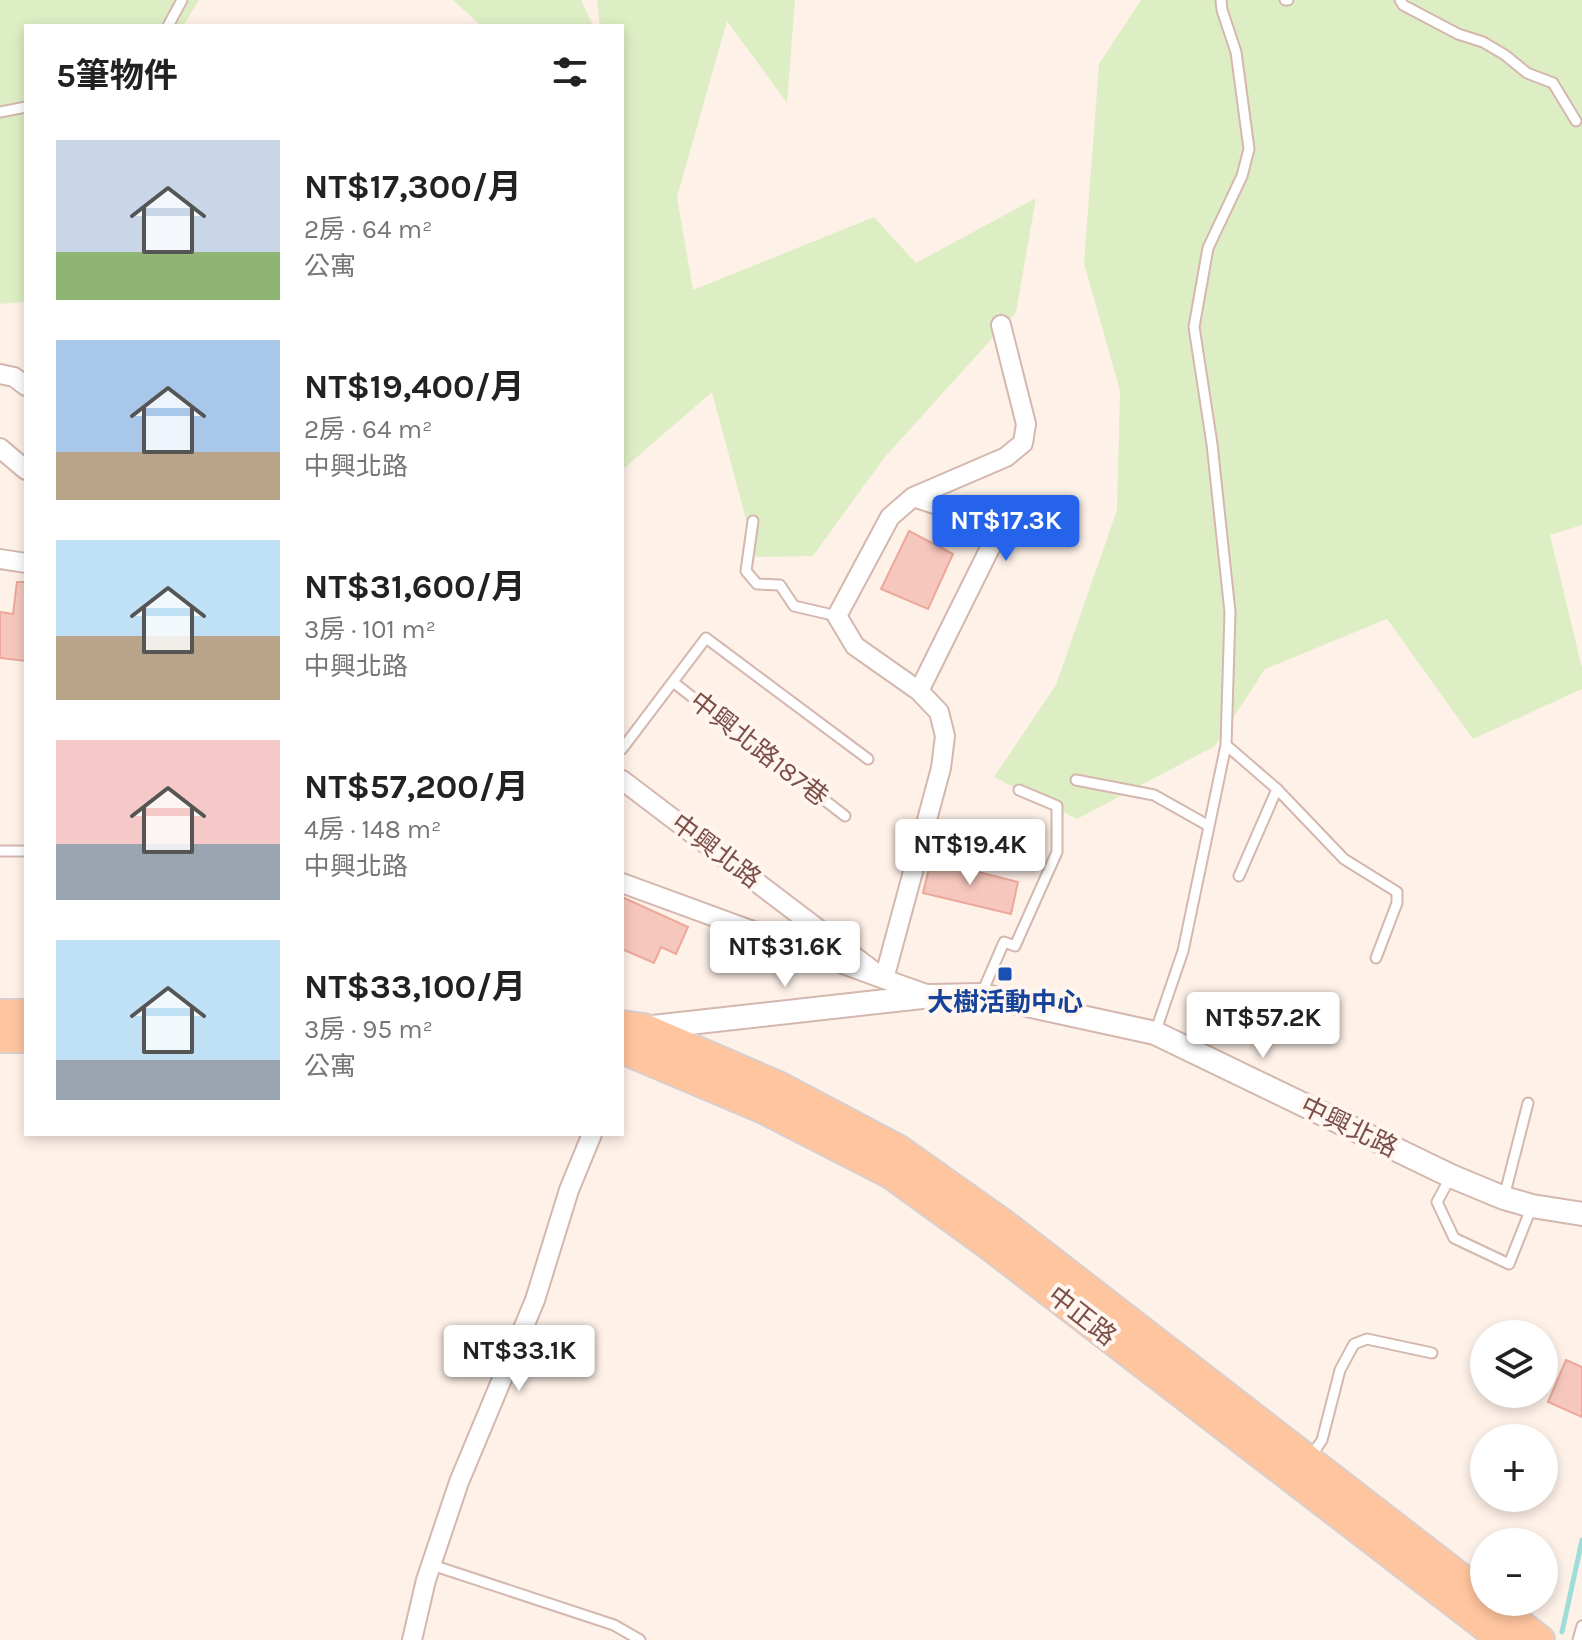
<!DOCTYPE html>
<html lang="zh-TW">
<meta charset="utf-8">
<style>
body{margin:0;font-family:Karla,"Noto Sans TC",sans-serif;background:#f2f2f2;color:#222;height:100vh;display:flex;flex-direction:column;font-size:30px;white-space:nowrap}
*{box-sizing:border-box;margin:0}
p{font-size:26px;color:#767676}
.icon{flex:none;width:44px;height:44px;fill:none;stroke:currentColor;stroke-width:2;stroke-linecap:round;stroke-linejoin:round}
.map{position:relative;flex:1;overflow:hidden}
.sheet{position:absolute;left:24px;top:24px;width:600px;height:1112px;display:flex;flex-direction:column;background:#fff;border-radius:0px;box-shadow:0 4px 12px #0003}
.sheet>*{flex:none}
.tools{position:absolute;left:1470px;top:1320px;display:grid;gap:16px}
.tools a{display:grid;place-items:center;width:88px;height:88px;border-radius:50%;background:#fff;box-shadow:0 4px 12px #0003;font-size:40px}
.price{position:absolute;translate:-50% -68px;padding:0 18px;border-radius:8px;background:#fff;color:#222;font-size:26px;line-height:52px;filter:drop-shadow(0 2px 4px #0008)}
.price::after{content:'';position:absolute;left:50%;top:48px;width:24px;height:18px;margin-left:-12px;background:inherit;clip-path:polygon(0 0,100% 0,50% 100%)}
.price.selected{background:#2563eb;color:#fff}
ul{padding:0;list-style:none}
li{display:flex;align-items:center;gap:24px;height:200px;padding:0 32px}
li span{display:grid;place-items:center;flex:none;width:224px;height:160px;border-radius:0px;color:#555}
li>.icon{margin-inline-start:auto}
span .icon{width:96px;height:96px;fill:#fffc;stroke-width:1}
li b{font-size:34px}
h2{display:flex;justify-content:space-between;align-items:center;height:96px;padding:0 32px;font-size:34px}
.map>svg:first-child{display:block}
.green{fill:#deeec4}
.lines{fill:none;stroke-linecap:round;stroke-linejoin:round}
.stream{stroke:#9fddd9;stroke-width:5}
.building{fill:#f6c7bd;stroke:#eba89b;stroke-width:2}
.service-casing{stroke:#d4b7ae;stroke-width:13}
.minor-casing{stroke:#d4b7ae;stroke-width:22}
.tertiary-casing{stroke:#d4b7ae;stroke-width:26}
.primary-casing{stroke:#dacecc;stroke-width:32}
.service{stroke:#fff;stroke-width:9}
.minor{stroke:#fff;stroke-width:18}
.tertiary{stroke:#fff;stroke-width:22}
.primary{stroke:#ffc59e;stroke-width:28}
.transit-dot{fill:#1a4fb4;stroke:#fff6f0;stroke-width:3}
.labels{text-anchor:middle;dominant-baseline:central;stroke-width:8;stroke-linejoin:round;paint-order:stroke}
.street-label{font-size:26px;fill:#7c4f48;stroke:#fff6f0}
.transit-label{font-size:26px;font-weight:bold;fill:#164399;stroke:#fff6f0}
</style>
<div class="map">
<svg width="1582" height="1640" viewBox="0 0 1582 1640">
<rect width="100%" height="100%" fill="#fef1e8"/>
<path class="green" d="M0,0H199L183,26H26V302L0,304Z
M453,0H581L593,26H481Z
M597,0H795L787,103L727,21L677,197L693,290L874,217L916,263L1036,198L1016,312L884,458L813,556L756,557L712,392L622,470V26H600Z
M1141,0H1582V525L1550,535L1582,668V689L1473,739L1387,619L1265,669L1215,746L1077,819L994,777L1056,685L1117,510L1120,391L1084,263L1099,64Z"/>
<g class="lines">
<path class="stream" d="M1562,1632L1582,1540"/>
</g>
<path class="building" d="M909,531L953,554L928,609L881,589Z
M17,582H26V661L0,658V612L13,614Z
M931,860L1018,882L1011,914L923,893Z
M622,897L688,927L676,954L661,947L654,963L622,949Z
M1566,1360L1582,1367V1417L1548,1402Z"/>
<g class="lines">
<defs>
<path id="service" d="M1285,0H1288
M1400,0L1403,5L1458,34L1483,42L1505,55L1527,73L1553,83L1576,121
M168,26L182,0
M0,112L26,107
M753,521L746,571L757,584L780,585L794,606L837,616
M673,682L845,816
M1226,745L1277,789L1344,859L1397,892V903L1376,958
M622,749L706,638L868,759
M1076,780L1154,795L1209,826
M0,851H26
M1239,876L1277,789
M981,995L1004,942L1015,946L1057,852V806L1019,790
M1155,1033L1183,951L1226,745L1230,612L1212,444L1194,327L1208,248L1242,176L1249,149L1236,52L1222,10L1221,0
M1451,1176L1437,1202L1454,1238L1509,1264L1532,1206
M1504,1197L1528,1103
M1310,1458L1322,1440L1340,1370L1354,1344L1367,1339L1432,1353
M432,1565L614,1625L640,1640
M1578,1640L1582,1626"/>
<path id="minor" d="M0,374L14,377L26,386
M0,448L26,470
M913,497L990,522L995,530L992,544L919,691
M0,559L26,563
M622,780L884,979L929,995
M622,883L884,979L941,768L945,736L939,712L919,691L855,646L837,616L890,517L913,497L1006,457L1023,443L1026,424L1001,325
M412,1640L426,1580L459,1482L535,1300L569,1190L592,1134"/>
<path id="tertiary" d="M644,1028L931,996L981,995L1155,1033L1451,1176L1504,1198L1532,1206L1582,1214"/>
<path id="primary" d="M0,1014H26
M622,1025L644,1028L778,1086L899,1150L1002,1223L1484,1596
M0,1038H26
M622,1049L764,1109L891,1174L989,1245L1503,1640
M1491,1602L1540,1640"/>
</defs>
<use href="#service" class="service-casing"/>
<use href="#minor" class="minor-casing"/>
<use href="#tertiary" class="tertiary-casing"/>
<use href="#primary" class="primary-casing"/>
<use href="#service" class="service"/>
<use href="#minor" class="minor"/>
<use href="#tertiary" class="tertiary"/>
<use href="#primary" class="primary"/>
</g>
<rect class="transit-dot" x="997" y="966" width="16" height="16" rx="4"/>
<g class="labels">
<g class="street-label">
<text transform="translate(759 749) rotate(38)">中興北路187巷</text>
<text transform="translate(716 851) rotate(37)">中興北路</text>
<text transform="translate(1349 1127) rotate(26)">中興北路</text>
<text transform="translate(1082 1316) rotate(38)">中正路</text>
</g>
<g class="transit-label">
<text x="1005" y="1002">大樹活動中心</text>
</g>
</g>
</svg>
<div class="tools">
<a><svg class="icon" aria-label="layers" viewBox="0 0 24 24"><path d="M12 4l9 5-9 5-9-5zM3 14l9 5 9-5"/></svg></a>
<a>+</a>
<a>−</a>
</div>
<b class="price selected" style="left:1006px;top:563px">NT$17.3K</b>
<b class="price" style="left:970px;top:887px">NT$19.4K</b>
<b class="price" style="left:785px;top:989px">NT$31.6K</b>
<b class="price" style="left:1263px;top:1060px">NT$57.2K</b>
<b class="price" style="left:519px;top:1393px">NT$33.1K</b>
<section class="sheet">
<h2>5筆物件<svg class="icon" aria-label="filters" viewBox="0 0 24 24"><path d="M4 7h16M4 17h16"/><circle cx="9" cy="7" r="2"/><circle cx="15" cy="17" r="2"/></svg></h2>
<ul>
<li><span style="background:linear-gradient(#c9d6e8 70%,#8fb573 0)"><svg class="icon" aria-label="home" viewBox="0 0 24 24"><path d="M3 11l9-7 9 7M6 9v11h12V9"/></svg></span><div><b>NT$17,300/月</b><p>2房 · 64 m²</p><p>公寓</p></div></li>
<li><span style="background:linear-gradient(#a9c7e8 70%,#b9a48a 0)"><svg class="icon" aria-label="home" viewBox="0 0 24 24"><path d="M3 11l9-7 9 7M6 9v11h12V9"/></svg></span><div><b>NT$19,400/月</b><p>2房 · 64 m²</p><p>中興北路</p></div></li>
<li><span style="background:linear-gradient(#bfe0f5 60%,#b9a48a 0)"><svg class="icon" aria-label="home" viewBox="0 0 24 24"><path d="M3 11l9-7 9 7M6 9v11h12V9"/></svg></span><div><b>NT$31,600/月</b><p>3房 · 101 m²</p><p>中興北路</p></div></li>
<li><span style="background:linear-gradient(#f6c9c9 65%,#9aa5b1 0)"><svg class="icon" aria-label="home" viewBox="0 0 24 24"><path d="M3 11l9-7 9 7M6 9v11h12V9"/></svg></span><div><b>NT$57,200/月</b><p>4房 · 148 m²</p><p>中興北路</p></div></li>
<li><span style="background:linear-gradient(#bfe0f5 75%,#9aa5b1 0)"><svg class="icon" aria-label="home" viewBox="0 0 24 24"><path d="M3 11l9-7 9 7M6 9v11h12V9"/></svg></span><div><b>NT$33,100/月</b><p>3房 · 95 m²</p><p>公寓</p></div></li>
</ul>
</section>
</div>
